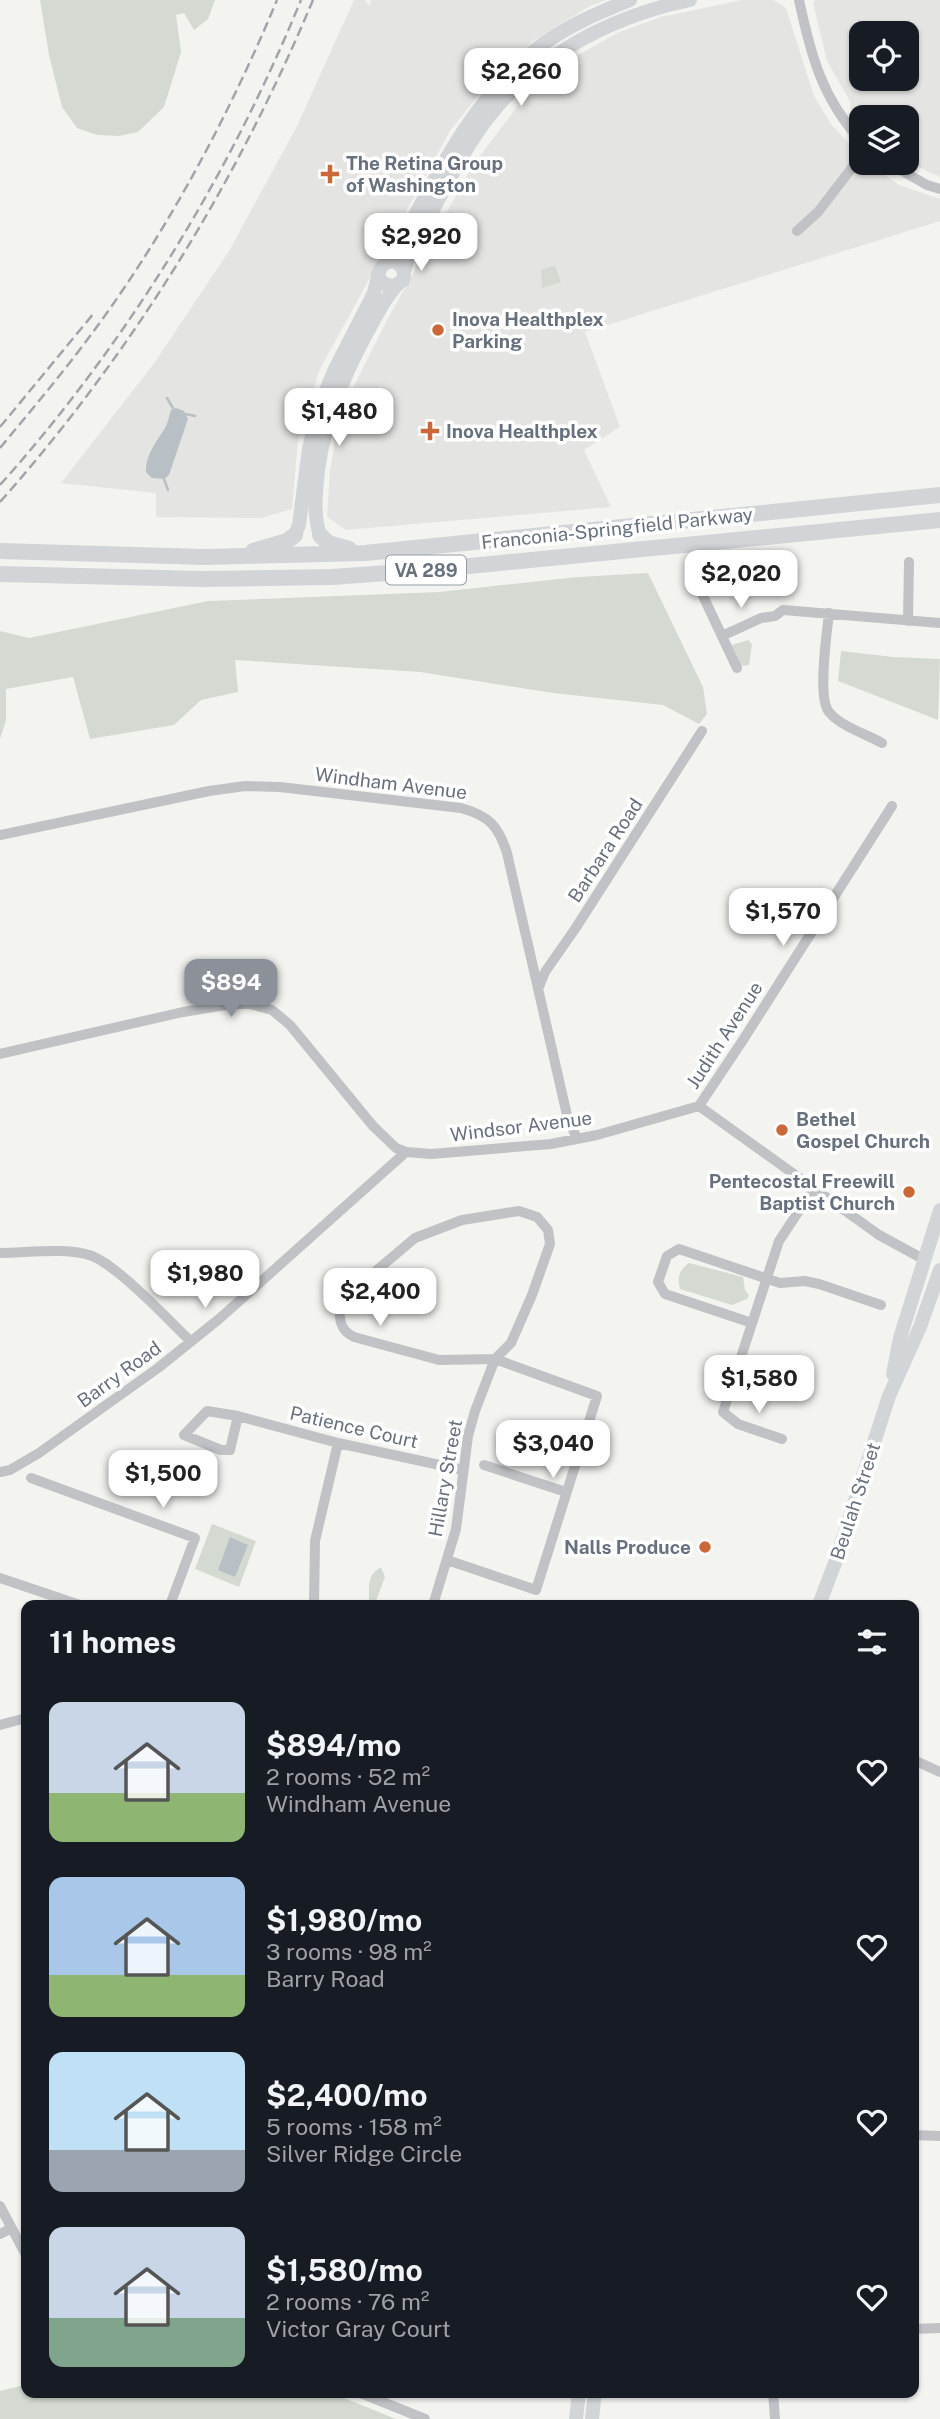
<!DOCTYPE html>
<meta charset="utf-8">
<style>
body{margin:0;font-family:"Public Sans",sans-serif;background:#20242c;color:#f1f3f6;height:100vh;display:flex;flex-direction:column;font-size:26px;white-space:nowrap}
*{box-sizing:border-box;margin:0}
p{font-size:23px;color:#9ea1a6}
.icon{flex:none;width:38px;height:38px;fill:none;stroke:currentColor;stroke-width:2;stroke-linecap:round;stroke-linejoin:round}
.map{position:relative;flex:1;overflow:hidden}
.side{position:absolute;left:21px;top:1600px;width:898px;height:798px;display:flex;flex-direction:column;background:#171b24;border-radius:14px;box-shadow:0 2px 5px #0004}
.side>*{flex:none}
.fabs{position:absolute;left:849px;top:21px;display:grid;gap:14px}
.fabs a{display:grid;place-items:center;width:70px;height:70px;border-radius:14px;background:#171b24;box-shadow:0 2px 5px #0004;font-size:35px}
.price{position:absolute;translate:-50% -60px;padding:0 16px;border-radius:14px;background:#fff;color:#222;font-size:23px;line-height:46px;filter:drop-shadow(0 2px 4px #0008)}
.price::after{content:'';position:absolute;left:50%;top:42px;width:21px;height:16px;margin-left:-10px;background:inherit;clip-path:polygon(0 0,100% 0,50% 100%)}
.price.active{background:#8c9099;color:#fff}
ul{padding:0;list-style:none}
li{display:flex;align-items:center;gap:21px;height:175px;padding:0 28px}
li span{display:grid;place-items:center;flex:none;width:196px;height:140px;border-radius:14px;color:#555}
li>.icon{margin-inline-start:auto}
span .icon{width:84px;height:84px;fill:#fffc;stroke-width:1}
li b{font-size:30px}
h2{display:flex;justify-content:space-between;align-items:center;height:84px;padding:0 28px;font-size:30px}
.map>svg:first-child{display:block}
.built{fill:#e4e5e3;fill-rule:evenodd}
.green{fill:#d4dad2}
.water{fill:#b8c0c5}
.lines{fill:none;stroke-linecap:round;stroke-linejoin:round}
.stream{stroke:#b8c0c5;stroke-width:2.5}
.street{stroke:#c0c2c5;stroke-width:10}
.secondary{stroke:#d2d5d8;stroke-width:14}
.primary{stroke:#d2d5d8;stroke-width:16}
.rail{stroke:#a1a5aa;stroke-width:2.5;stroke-dasharray:10 5;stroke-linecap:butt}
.poi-dot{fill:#cb6839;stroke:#fff;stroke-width:2.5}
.labels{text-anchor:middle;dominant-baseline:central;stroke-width:7;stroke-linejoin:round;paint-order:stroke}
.shield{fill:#fff;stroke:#959ca4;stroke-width:2}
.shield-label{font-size:18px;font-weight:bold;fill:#67717d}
.poi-label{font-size:19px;font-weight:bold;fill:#67717d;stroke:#fff;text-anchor:start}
.street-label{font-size:19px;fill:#67717d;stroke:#fff}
</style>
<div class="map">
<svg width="940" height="2419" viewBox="0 0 940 2419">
<rect width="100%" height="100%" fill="#f3f4f0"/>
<path class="built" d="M354,0H365L369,6L371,0H606L590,6L533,41L492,78L450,131L319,371L298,440L292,509L262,518L156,517V493L61,483L155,362L229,251L297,126Z
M742,0H773L786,8L814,96L831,124L861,156V163H868L899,185L940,199V221L585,332L620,427L584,450L611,507L346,530L327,517L330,470L337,432L349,396L387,320L473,165L517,107L568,61L617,33L661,17Z
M815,0H940V177L921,168L916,169L906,163V117H861V122L850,108L851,103L827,61L813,3ZM906,33V79H861V33Z"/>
<path class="green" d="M40,0H215L208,19L194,30L184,13L176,15L181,52L164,107L138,132L119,136L97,135L77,128L62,107L49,55Z
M555,265L561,282L542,288L541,270Z
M648,573L703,687L707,714L699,724L663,705L553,693L420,672L235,660L238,692L201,700L174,725L90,739L73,677L6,689V720L0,739V631L29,638L208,601L439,592L578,577Z
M748,640L752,644L749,665L741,666L732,645Z
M841,651L893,657L940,659L938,720L838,681Z
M689,1263L743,1277L745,1290L749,1295L747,1299L732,1305L680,1289C677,1277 679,1270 689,1263Z
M212,1524L256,1541L239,1587L195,1569Z
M381,1567L385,1577L376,1601L369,1600C369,1585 367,1575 381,1567Z
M26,2380V2392H329L396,2419H0V2391L21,2386Z"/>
<path class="water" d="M176,408L184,411L188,419L169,475L164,479L152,478L146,472C145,455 157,441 165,428C168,423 169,416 171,410Z
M230,1537L248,1545L235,1577L218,1570Z"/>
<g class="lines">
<path class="stream" d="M167,398L173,408
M186,414L195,416
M164,479L168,490"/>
<path class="street" d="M799,0C811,56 822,98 861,141
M888,163L927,185L940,189
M797,231L818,212L861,156
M695,579L737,668
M829,613C827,633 817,698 829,712C840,726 866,734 882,743
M908,621L909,562
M722,636L761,618L775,616L783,610L940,623
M0,835L209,791L245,786L280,787L461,808C489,816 498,825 507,853L567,1115L577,1139
M539,987L545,972L575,929L702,731
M0,1054L183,1012L231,1004H250L272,1010L290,1025L373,1126L396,1148L406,1152L431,1154L551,1144L597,1135L699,1106L879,1235L925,1260
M699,1106L743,1040L892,806
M519,1211L537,1217L548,1230L550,1244L532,1295L511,1343L495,1359L439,1360L354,1337C338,1329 340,1318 339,1302L415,1238L462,1220Z
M0,1253C27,1253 68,1247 92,1256C118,1266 170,1321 191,1342
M752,1323L665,1294L658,1282L667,1256L679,1249L780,1283L805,1281L819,1284L881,1305
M207,1411L238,1416L230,1450H221L184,1435Z
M238,1416L338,1443L463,1470
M782,1439L738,1424L723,1412L779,1241L814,1188
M484,1465L566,1492
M0,1472L10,1470L39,1453L158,1368L219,1319L406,1152
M31,1478L195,1538L170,1605
M0,1578L80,1605
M314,1605L315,1541L338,1443
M433,1605L456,1529L468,1436L475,1411L495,1359L597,1396L536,1590L447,1560
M0,1725L26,1718
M914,1760L940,1772
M914,2135L940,2136
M0,2206L26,2255
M0,2234L10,2229
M914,2329L940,2328
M358,2392L425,2419
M773,2392L775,2419"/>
<path class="secondary" d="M384,263L396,251C435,179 470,102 535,50C563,28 597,13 630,0
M404,272L408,257C430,217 450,174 475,136C523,62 605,18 690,0
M295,535L299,525L309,449L318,410L335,369L373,295C379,281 375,264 392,261C402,264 406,271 403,280L393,287L381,282L378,274
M320,535C315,521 315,506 316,492C319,433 341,380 369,329C378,313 385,297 398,284
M893,1374L900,1338L940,1210
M819,1605L836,1560L889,1396L920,1327L940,1270
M576,2419L579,2392
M592,2419L595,2392"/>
<path class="primary" d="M320,535L328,543L349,549
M0,551L204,557L365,553L940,495
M253,551L287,541L295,535
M0,574L202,579L332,577L429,570L940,520"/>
<path class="rail" d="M0,427L94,313
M0,448C28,414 57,380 84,344C163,240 227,120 277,0
M0,485C127,343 229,176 301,0
M0,502C132,353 236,184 313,0"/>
</g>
<g class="poi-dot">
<path d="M326.5 163.5h7v7h7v7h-7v7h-7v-7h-7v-7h7z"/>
<circle cx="438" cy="330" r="7"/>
<path d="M426.5 420.5h7v7h7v7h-7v7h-7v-7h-7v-7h7z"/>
<circle cx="782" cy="1130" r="7"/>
<circle cx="909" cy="1192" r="7"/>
<circle cx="705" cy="1547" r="7"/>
</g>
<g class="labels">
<rect class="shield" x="386" y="555.5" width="80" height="29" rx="5"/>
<g class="shield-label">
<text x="426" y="570">VA 289</text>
</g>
<g class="poi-label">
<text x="346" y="163">The Retina Group<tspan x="346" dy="22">of Washington</tspan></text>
<text x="452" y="319">Inova Healthplex<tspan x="452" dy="22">Parking</tspan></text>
<text x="446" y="431">Inova Healthplex</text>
<text x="796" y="1119">Bethel<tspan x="796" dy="22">Gospel Church</tspan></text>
<text x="895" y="1181" text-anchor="end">Pentecostal Freewill<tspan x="895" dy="22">Baptist Church</tspan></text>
<text x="691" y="1547" text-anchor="end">Nalls Produce</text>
</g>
<g class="street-label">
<text transform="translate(617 528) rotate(-6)">Franconia-Springfield Parkway</text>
<text transform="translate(391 783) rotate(7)">Windham Avenue</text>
<text transform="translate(605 850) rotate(-57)">Barbara Road</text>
<text transform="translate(724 1035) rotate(-57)">Judith Avenue</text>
<text transform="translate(521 1126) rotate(-7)">Windsor Avenue</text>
<text transform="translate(119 1374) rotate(-36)">Barry Road</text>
<text transform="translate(354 1427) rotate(13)">Patience Court</text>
<text transform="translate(445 1478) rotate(-80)">Hillary Street</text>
<text transform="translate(855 1501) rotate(-72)">Beulah Street</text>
</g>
</g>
</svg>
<div class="fabs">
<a><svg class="icon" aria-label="locate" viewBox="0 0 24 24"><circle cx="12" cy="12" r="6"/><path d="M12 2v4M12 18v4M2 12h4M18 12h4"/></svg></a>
<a><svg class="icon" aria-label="layers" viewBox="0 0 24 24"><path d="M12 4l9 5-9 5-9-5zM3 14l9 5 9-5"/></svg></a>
</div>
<b class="price" style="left:521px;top:108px">$2,260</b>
<b class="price" style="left:421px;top:273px">$2,920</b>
<b class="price" style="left:339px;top:448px">$1,480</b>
<b class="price" style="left:741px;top:610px">$2,020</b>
<b class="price" style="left:783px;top:948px">$1,570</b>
<b class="price active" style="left:231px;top:1019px">$894</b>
<b class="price" style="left:205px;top:1310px">$1,980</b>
<b class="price" style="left:380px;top:1328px">$2,400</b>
<b class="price" style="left:759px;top:1415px">$1,580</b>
<b class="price" style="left:553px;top:1480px">$3,040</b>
<b class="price" style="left:163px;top:1510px">$1,500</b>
<section class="side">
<h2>11 homes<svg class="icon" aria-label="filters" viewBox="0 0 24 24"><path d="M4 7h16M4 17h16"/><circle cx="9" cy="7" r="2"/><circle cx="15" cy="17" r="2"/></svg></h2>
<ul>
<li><span style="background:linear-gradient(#c9d6e8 65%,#8fb573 0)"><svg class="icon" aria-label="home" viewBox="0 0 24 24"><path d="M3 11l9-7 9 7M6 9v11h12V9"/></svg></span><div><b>$894/mo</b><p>2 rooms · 52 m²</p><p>Windham Avenue</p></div><svg class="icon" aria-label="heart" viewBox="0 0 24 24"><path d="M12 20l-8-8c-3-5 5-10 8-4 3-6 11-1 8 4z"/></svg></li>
<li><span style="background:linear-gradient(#a9c7e8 70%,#8fb573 0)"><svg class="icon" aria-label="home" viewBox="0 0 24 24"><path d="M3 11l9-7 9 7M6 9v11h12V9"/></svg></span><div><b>$1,980/mo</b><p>3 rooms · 98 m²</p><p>Barry Road</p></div><svg class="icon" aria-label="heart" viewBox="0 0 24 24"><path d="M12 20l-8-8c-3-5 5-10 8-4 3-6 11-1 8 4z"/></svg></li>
<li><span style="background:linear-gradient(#bfe0f5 70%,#9aa5b1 0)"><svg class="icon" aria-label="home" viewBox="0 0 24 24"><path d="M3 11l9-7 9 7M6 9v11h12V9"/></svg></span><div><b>$2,400/mo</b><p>5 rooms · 158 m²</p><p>Silver Ridge Circle</p></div><svg class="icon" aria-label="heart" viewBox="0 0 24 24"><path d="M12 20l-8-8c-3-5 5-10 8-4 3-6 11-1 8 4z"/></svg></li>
<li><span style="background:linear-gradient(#c9d6e8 65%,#7fa58c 0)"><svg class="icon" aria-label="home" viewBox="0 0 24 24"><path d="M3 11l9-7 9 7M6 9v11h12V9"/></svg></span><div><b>$1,580/mo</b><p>2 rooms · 76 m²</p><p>Victor Gray Court</p></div><svg class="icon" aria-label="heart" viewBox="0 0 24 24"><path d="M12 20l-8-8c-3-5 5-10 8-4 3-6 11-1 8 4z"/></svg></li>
</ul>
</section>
</div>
